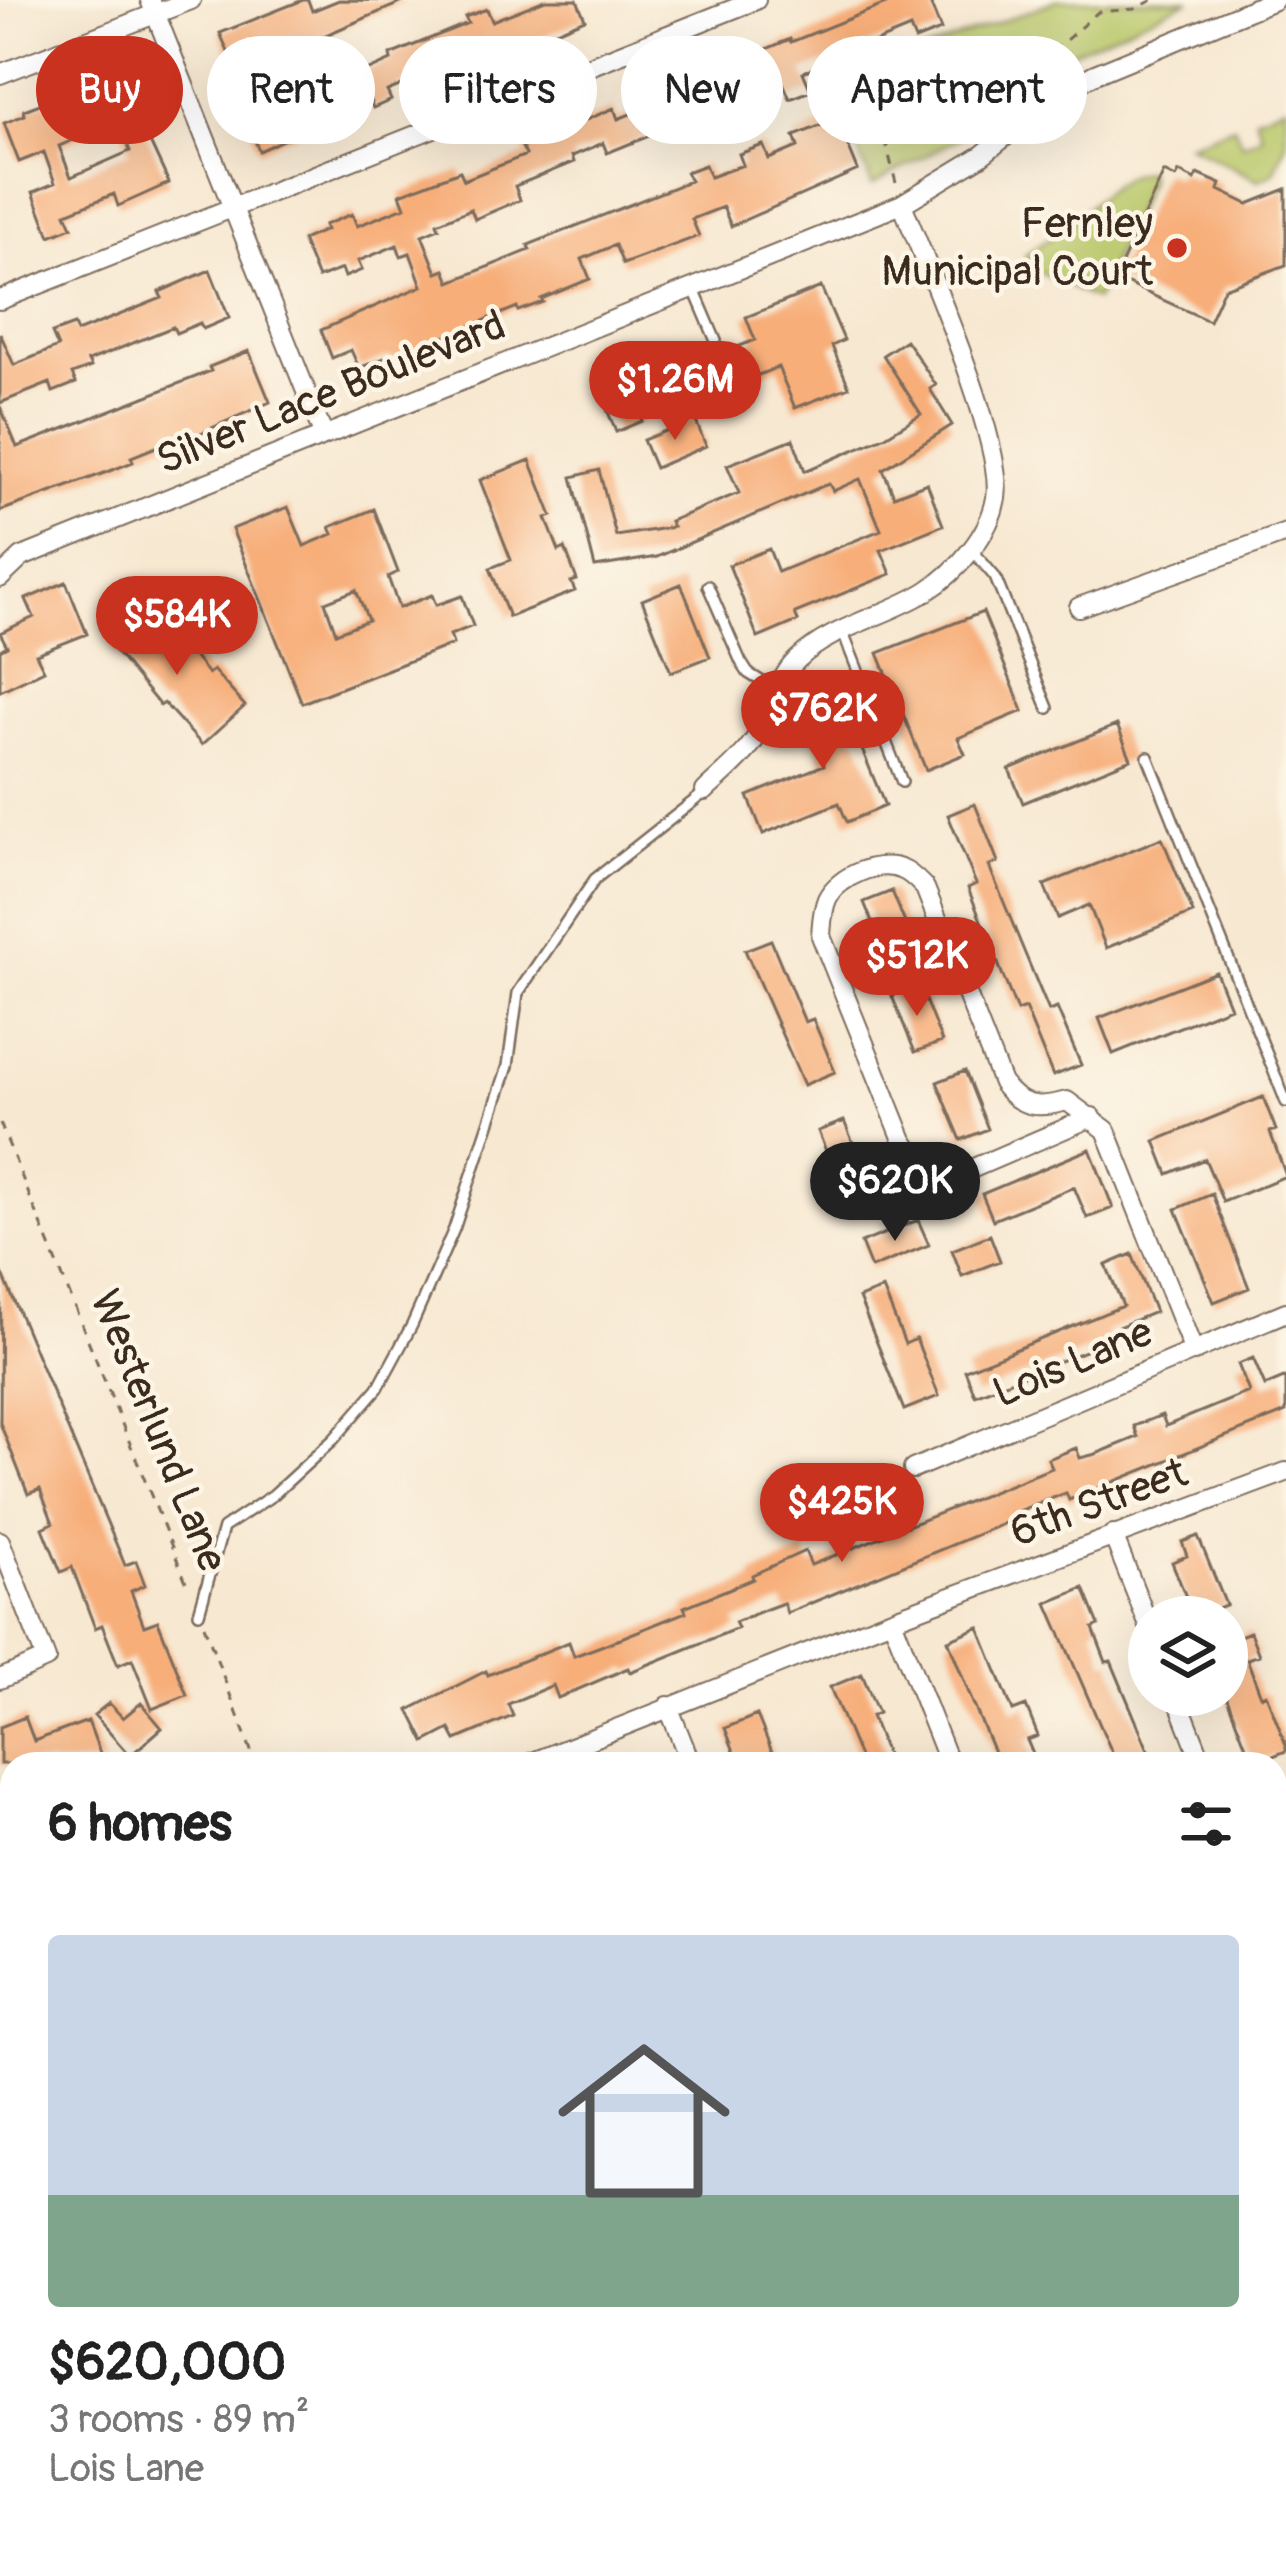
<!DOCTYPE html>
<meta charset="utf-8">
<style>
body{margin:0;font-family:Pangolin,sans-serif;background:#f6f6f6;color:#222;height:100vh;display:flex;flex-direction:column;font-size:45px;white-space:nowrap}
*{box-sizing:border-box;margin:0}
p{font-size:39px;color:#767676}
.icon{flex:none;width:66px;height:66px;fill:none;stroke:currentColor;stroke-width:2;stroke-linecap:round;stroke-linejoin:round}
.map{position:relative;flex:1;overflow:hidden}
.sheet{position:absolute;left:0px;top:1752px;width:1287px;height:807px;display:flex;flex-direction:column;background:#fff;border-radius:36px 36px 0 0;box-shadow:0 12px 48px #0002}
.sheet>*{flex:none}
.banner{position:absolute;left:36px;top:36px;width:1215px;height:108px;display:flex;gap:24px}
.controls{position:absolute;left:1128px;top:1596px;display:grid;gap:24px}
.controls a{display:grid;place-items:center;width:120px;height:120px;border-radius:50%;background:#fff;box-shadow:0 12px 48px #0002;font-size:60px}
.price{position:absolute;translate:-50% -102px;padding:0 27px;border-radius:42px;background:#c8321e;color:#fff;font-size:39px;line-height:78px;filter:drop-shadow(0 3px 6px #0008)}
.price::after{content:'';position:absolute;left:50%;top:72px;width:36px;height:27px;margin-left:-18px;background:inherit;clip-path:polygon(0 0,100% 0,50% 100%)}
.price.current{background:#222;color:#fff}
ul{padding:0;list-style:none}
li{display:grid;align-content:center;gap:24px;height:636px;padding:0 48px}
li+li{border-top:3px solid #e0e0e0}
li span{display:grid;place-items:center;height:372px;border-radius:12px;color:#555}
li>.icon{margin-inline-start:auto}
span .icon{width:216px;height:216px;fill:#fffc;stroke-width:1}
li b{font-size:51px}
h2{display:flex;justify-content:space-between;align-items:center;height:144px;padding:0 48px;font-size:51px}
.chip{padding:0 42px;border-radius:54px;background:#fff;box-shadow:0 12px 48px #0002;font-size:42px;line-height:108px}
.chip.current{background:#c8321e;color:#fff}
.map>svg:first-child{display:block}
.green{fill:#b9c86b;stroke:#7a7944;stroke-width:3}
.building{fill:#f7ae79;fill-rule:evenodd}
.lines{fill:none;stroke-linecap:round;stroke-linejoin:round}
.service-casing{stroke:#7d6c5d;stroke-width:14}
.minor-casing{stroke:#7d6c5d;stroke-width:22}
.path{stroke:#7d6c5d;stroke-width:3;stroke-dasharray:9 9;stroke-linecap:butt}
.service{stroke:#fff;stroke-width:9}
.minor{stroke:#fff;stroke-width:18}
.poi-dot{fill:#c8321e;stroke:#fcf5e5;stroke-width:4.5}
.labels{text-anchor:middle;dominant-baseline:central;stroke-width:9;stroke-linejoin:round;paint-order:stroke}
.poi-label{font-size:42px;fill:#3b2a1e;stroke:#fcf5e5;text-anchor:end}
.street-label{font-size:42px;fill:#3b2a1e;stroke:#fcf5e5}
</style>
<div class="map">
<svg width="1286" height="2557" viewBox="0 0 1286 2557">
<rect width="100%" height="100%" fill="#fcf5e5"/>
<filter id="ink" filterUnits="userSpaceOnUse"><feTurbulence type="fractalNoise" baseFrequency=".00833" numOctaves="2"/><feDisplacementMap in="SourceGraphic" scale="24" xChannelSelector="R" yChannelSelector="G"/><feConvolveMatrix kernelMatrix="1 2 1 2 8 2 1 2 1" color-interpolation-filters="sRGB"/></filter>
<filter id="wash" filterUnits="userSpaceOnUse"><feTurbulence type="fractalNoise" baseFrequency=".004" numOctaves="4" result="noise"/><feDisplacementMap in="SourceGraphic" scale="48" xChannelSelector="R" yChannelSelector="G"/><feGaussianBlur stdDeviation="2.7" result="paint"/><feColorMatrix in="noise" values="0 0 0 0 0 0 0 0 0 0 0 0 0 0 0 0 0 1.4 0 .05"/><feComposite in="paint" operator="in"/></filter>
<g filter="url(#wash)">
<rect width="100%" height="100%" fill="#f7e8d1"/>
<path class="green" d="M1057,0H1190L1074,51L962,136L872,185L834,86Z
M1286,105V142L1274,173L1258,180L1188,144L1234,126L1242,144L1262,136L1255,117Z
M1147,171L1149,179L1096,300L1028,267L1025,256C1037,245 1053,237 1066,227C1089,209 1116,172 1147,171Z"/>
<g id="blocks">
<path class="building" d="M303,0H308L312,11L339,0L405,1L237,73L220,33Z
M545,0H577L585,19L446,77L442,69L387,91L391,100L373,108L370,100L259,151L243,110L294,89L297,99L335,82L330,70L354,59L360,74L391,60L390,55L468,23L465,17L487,9L492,21Z
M884,0H929L941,30L915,40L910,28L803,72L811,91L790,99L782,80L714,104L716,109L607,153L603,143L572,156L574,162L515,186L520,200L475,219L471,209L437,223L439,228L422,235L437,273L445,270L450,282L530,250L528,245L690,181L686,172L705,165L710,177L743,165L739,154L763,145L769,159L798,147L794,136L837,119L858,170L731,226L723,207L692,219L699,236L623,264L615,245L582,259L590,279L541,299L543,302L518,311L517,307L391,359L389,356L359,368L351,350L332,358L321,330L422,286L410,253L401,256L397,245L358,261L362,270L345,277L342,269L318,278L302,240L326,230L324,225L352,214L357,226L405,207L400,194L460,171L464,180L526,155L522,147L614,108L618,119L668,99L665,92L790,39L791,42L886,4Z
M130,70L146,110L137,114L169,183L118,206L114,194L66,213L72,227L50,236L33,192L55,183L44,152L19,162L4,123L25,115L24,110ZM118,121L130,151L71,177L59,146Z
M1164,172L1176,178L1179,172L1195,180L1198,174L1221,184L1219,190L1248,204L1286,189V265L1224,288L1209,321L1115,278Z
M210,270L229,318L203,329L200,323L176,333L173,327L88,361L91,367L72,374L76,383L53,392L50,383L0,403V333L14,365L58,347L52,333L74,325L77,332L162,298L159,292Z
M821,287L844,340L832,346L849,387L795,408L778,367L675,409L653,355L680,344L690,366L755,340L746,317Z
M906,340L936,385L930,389L952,425L883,469L894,496L927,483L943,525L881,550L891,574L795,613L798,621L758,638L729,565L769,549L778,572L881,530L860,479L833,491L829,484L823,486L657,557L595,567L572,477L599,470L616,536L673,527L670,521L739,493L727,465L793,439L805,471L884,437L921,414L883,355Z
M249,351L270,402L167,448L166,443L131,457L133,462L110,471L0,511V406L17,447L211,371L209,367Z
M620,366L642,421L616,432L594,377Z
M695,419L706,446L655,468L643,440Z
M530,460L552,516L546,518L559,551L565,548L577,580L571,582L575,591L509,617L490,568L511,560L480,480Z
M288,507L304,546L333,534L330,527L374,509L398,572L388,577L399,608L432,595L436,605L462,596L473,626L450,635L453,644L302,703L232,529ZM356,590L368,620L336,633L325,602Z
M66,582L87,634L36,654L44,670L0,691V650L7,646L0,633L34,617L26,599Z
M681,584L710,657L671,672L642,600Z
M156,610L208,674L213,670L245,706L202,745L164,703L160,706L111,646Z
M983,612L1023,711L958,738L965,754L926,770L878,653Z
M837,688L885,806L847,822L839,803L763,834L748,796L824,765L799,703Z
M1117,725L1131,759L1023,803L1009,769Z
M975,804L998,862L989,866L1021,944L1049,1011L1057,1008L1081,1065L1053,1076L1025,1008L1017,1011L968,888L976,884L948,815Z
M1162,838L1193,913L1106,948L1089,905L1058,918L1044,885Z
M892,891L916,950L888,961L864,902Z
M771,940L805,1022L813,1019L835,1072L804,1085L745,950Z
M1216,972L1230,1007L1113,1054L1099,1018Z
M919,985L942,1042L915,1052L892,996Z
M965,1071L988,1129L961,1140L937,1082Z
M1263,1097L1276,1130L1270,1132L1286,1176L1223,1202L1205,1159L1168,1174L1155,1141Z
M844,1121L867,1177L841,1188L818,1131Z
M1090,1149L1113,1208L1087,1218L1074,1187L993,1220L982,1194Z
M1212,1194L1249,1288L1214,1302L1176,1209Z
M918,1220L929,1245L871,1268L861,1243Z
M990,1235L1000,1261L962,1276L952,1250Z
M1132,1254L1155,1312L1106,1332L1110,1341L975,1395L965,1370L1123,1306L1106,1265Z
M1,1270L125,1565L136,1561L145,1585L131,1591L144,1626L158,1621L187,1695L152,1709L132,1659L118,1665L102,1625L95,1628L72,1567L61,1572L43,1528L53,1523L40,1489L28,1494L0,1423Z
M883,1289L905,1344L916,1339L939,1396L904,1410L859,1298Z
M1253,1358L1265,1386L1286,1377V1412L1069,1500L1066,1493L1018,1511L1020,1517L787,1613L783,1603L767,1609L735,1622L738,1628L630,1672L628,1668L558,1698L553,1685L508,1704L513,1716L456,1740L450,1729L425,1742L409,1710L486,1671L488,1675L569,1642L574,1656L601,1646L686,1612L684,1607L753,1579L752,1575L805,1551L811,1565L1052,1468L1048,1459L1076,1448L1080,1458L1096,1454L1138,1437L1134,1426L1162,1415L1166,1426L1249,1392L1238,1364Z
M1198,1536L1226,1605L1194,1617L1172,1562L1187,1556L1182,1542Z
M1084,1588L1099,1625L1093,1628L1106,1662L1111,1661L1154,1764H1117L1047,1603Z
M979,1627L1013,1711L1026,1706L1038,1736L1027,1740L1037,1764H999L970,1696L948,1640Z
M1250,1632L1259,1655L1247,1659L1261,1696L1266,1694L1286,1745V1751L1253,1764L1227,1698V1641Z
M862,1674L878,1713L871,1716L890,1764H862L830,1687Z
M109,1703L123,1718L141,1703L162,1728L130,1756L94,1715Z
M757,1715L777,1764H739L725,1728Z
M25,1717L34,1741L88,1721L104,1764H0V1727Z"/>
</g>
</g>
<g filter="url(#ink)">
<use href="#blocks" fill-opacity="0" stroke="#7d6c5d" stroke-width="3"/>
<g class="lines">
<defs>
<path id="service" d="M693,287L716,341
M971,549L995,577L1048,708
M708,586L741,662L748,673L777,691
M843,633L902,782
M1148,757L1286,1102
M199,1613L223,1528L273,1495L334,1439L378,1388L412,1325L454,1229L508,1066L518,993L595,879L704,793"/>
<path id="minor" d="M150,0L323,434
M0,74L191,0
M0,300L756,0
M0,578L22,557L902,204L981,156L1057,95L1095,74L1274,0
M1079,607L1286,533
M705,791C724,773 747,755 760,731C772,708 778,677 798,659C833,626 887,616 927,591C957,572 990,534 996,498C1005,443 926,264 902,204
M1092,1117L955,1176L923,1170L903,1140L821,936C822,923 822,911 827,899C838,876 879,859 903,870C911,873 919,882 925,888L1002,1083C1020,1108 1038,1109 1067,1101L1106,1130L1194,1352
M913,1469L1286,1312
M1113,1535L1149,1626
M0,1541L46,1659L0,1679
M892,1619L949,1764
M1176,1695L1203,1764
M668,1706L691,1764
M528,1764L892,1619L1286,1472
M1275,1948L1286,1976
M0,2233L12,2263
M0,2433L12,2429
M127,2547L131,2557
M383,2547L387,2557
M742,2547L746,2557
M999,2547L1003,2557
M1257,2547L1261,2557"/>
</defs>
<use href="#service" class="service-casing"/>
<use href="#minor" class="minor-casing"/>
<path class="path" d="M896,183L881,123L894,115L943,103L964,82L1043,60L1098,12L1135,9L1153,0
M0,1123L189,1589
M204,1625L256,1764
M555,2547L559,2557"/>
<use href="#service" class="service"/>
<use href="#minor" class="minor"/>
</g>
</g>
<circle class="poi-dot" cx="1177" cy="248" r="12"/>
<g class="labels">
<g class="poi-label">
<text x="1153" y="224">Fernley<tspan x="1153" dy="48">Municipal Court</tspan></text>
</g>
<g class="street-label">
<text transform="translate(331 393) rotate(-22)">Silver Lace Boulevard</text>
<text transform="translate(1073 1363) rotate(-23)">Lois Lane</text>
<text transform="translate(158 1431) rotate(68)">Westerlund Lane</text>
<text transform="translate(1099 1503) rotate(-20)">6th Street</text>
</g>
</g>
</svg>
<div class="controls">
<a><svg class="icon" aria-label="layers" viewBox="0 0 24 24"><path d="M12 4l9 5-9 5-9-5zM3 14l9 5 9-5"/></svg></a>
</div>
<b class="price" style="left:675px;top:443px">$1.26M</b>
<b class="price" style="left:177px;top:678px">$584K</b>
<b class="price" style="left:823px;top:772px">$762K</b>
<b class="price" style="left:917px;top:1019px">$512K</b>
<b class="price current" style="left:895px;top:1244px">$620K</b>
<b class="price" style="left:842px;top:1565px">$425K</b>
<div class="banner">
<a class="chip current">Buy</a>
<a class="chip">Rent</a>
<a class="chip">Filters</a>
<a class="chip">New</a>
<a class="chip">Apartment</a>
</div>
<section class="sheet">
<h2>6 homes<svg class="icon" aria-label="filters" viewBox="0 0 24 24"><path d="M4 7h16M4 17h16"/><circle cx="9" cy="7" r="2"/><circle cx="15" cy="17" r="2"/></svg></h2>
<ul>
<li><span style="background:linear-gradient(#c9d6e8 70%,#7fa58c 0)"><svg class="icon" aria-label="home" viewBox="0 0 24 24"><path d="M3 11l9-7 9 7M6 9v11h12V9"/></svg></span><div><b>$620,000</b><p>3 rooms · 89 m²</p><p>Lois Lane</p></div></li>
</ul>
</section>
</div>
